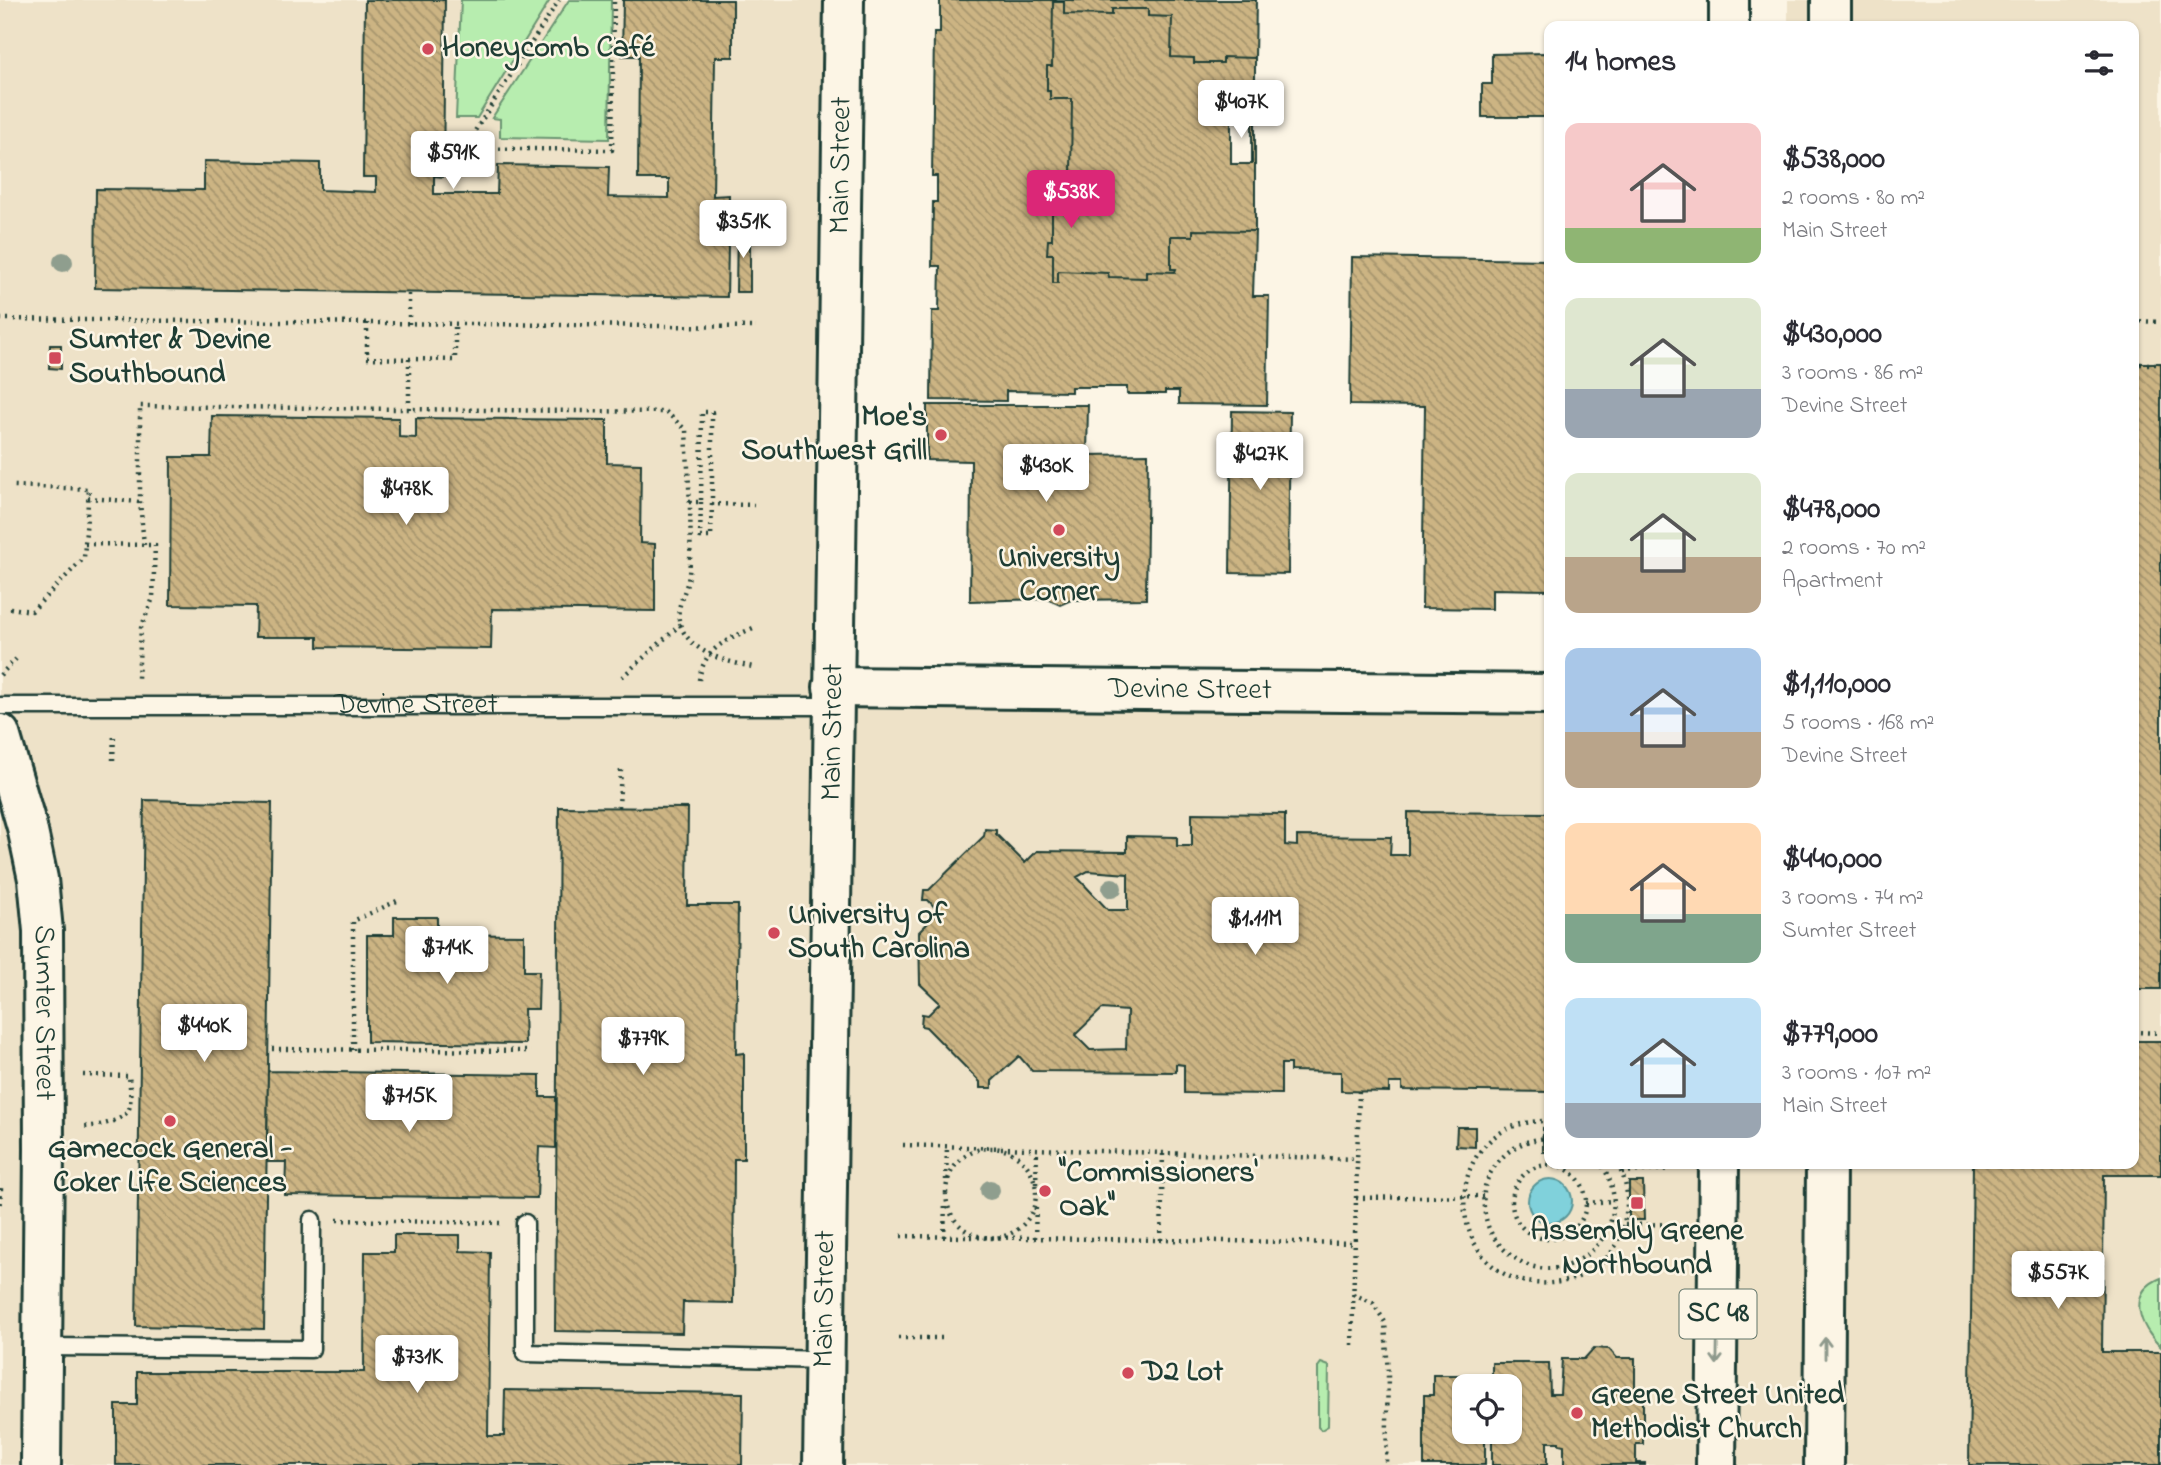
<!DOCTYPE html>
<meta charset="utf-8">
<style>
body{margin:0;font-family:"Indie Flower",sans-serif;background:#f7f7f7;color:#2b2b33;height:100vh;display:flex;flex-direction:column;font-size:26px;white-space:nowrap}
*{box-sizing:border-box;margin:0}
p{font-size:23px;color:#7c7c81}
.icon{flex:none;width:38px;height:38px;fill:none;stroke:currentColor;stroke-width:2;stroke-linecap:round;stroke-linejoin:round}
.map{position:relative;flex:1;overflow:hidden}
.drawer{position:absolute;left:1544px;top:21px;width:595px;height:1148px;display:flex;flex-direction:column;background:#fff;border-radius:14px;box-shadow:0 2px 5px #0004}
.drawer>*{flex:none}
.tools{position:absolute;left:1452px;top:1374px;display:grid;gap:14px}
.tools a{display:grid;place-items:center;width:70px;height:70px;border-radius:14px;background:#fff;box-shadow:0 2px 5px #0004;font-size:35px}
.price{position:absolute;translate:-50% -60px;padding:0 16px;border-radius:7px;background:#fff;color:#222;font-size:23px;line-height:46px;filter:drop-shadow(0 2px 4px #0008)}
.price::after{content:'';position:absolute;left:50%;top:42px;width:21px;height:16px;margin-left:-10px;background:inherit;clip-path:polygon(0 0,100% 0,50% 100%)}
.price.current{background:#db2777;color:#fff}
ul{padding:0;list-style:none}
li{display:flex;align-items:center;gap:21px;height:175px;padding:0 21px}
li span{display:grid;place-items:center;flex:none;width:196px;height:140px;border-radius:14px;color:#555}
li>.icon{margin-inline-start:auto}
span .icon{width:84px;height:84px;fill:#fffc;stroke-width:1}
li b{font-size:30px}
h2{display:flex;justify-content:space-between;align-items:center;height:84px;padding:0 21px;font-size:30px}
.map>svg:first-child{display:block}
.built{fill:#eee2c8;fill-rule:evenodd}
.grass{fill:#b7edaf;stroke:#6b9572;stroke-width:2}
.water{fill:#80d1db;stroke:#599698;stroke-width:2}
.building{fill:url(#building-back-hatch);stroke:#1f3d34;stroke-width:2;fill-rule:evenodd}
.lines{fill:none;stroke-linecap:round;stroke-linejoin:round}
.service-casing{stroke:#1f3d34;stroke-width:21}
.tertiary-casing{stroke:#1f3d34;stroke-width:44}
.primary-casing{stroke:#1f3d34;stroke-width:44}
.path{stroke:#1f3d34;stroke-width:4.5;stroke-dasharray:2 5;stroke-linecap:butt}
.service{stroke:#fcf5e5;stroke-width:16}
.tertiary{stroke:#fcf5e5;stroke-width:38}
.primary{stroke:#fcf5e5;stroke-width:38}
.tree{fill:#8f9e8e}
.oneway{stroke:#8e998c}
.poi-dot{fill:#d1495b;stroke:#fcf5e5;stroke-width:2.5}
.labels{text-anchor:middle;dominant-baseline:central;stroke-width:5;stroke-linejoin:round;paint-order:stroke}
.shield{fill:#fcf5e5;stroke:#617469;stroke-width:2}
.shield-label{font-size:28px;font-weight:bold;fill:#1f3d34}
.poi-label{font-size:30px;font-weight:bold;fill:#1f3d34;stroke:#fcf5e5;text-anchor:start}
.street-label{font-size:30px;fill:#1f3d34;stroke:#fcf5e5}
</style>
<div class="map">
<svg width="2161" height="1465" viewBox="0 0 2161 1465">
<defs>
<pattern id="building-back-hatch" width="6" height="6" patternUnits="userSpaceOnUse" patternTransform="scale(1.75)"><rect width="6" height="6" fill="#ccb483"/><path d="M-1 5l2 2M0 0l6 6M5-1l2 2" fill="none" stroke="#a5946c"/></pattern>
</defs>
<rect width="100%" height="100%" fill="#fcf5e5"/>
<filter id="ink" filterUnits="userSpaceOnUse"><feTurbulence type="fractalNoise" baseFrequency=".0143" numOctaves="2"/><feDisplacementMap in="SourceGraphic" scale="14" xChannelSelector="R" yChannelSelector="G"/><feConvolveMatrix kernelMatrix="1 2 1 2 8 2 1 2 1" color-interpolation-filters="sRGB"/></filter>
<g filter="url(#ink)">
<path class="built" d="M0,0H840L831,690L1549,702V1164H2133V26H1788V0H2161V1465H0ZM1465,1386H1510V1432H1465Z"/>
<path class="grass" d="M461,0H550L477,118H456Z
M569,0H611L609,139L500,137V119L492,118Z
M2161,1278V1347C2139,1327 2126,1292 2161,1278Z
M1321,1363L1329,1366L1328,1426L1321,1430L1318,1427V1367Z"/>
<path class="water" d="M1528 1201a22 22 0 1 1 44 0a22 22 0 1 1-44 0Z"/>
<path class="building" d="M365,0H445L443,177L434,176V194H497L498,165L609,167L608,197L669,198V179H638L639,56H622L623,0H733V57H715L713,196L729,195L727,297L95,288L96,189L204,190V161L320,163V190L376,192V177H363Z
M940,0H1256L1255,58L1223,57V63H1194V58L1171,57L1172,17L1148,16V9H1112V15L1064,14V2H1053L1052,66H1047V91H1050V99H1072L1071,175H1047L1046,205H1052V240H1048L1047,254H1053V283H1058V271L1108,273L1109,277L1146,278V271L1175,272L1176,269H1171V236H1193V230L1255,231L1253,296H1269L1267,405L1179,404V391H1165V394H1127V387H1071V392L1006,391V401L931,400L932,311H939L940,266H932L933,202H937V176H932L934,33H940Z
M1053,2H1064V14L1112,15V9H1148V16L1172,17L1171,57L1194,58V63H1223V57L1255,58V231L1193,230V236H1171V269H1176L1175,272L1146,271V278L1109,277L1108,273L1058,271V283H1053V254H1047L1048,240H1052V205H1046L1047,175H1071L1072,99H1050V91H1047V66H1052Z
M1549,53V117H1482V84H1492V54Z
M1231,117H1252V164H1231Z
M737,227H750V292H736Z
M1352,257L1549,260V590L1492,589V609L1422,608L1425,406L1350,405Z
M50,345H61V369L49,368Z
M2133,363H2161V989H2133Z
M927,405H1088L1087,455L1148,454L1146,599L1071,600L1060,605L1047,599L970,601L971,461L927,460Z
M1232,411L1290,412L1288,574L1230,573Z
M212,416L399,418V437L416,438V418L607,420V463L641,464L640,543L655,544V611L492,609L491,649L318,647V637H255L256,606L170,605L171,457H211Z
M144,800L272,803L264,1329L136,1326Z
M559,807L688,808L687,905H738L736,1054L744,1053V1159H734L733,1303L683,1302L682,1333L555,1331Z
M1408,812L1549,813V1092L1402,1090V1083H1389V1092L1341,1091V1072L1290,1071V1064H1281V1094L1184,1093V1065L1176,1064V1072L1032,1071L1019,1056L992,1081V1088H980V1082L926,1027L921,1026L922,1014L928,1015L940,1003L920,984L919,932L939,912L928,900H923L924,890H929L984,836L985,829L996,830V834L1025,863L1037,851L1127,852V836L1177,837V846H1192V813L1285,814V845L1297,846V836L1391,837L1390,855H1408ZM1088,871L1128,874V910H1108L1077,877ZM1102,1009L1127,1011L1126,1049L1090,1050L1075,1035Z
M394,917H437V934L524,935V971H539L538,1009H524L525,1044L367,1042V935H394Z
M2133,1041H2161V1175H2104L2102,1352H2161V1465H1969L1973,1164H2133Z
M268,1071L540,1075V1097H556V1148L539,1147L537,1198L285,1195L286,1162H267Z
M1457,1127H1475V1147L1456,1146Z
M1543,1128L1549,1129V1152H1543Z
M1629,1182H1643L1644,1220H1629Z
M394,1235H460V1251L490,1252L488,1436H504L505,1390L743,1393L742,1465H116V1405H137V1372H364L365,1252H394Z
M1594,1348L1609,1349L1617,1358H1635V1391H1643V1444H1636V1463H1645V1465H1564V1445L1559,1444V1442H1547V1465H1492V1432H1510V1386H1492V1363H1549L1550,1394H1560L1562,1359H1584Z
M1433,1375H1478V1386H1465V1432H1485V1465H1424V1395H1433Z"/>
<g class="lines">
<defs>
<g id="service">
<path id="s1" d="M0,706H833"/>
<path d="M525,1223V1353L825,1360"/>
<path d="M43,1347L311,1349L312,1220"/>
</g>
<g id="tertiary">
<path id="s2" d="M833,687L1549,694"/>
<path id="s3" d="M0,734L27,827L38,879L43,931L44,1149L41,1465"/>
<path id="s4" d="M823,1465L844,0"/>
</g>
<path id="primary" d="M1729,26V0
M1831,26V0
M1716,1465L1719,1164
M1824,1465L1826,1164"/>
</defs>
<use href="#service" class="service-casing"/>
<use href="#tertiary" class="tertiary-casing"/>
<use href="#primary" class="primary-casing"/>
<path class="path" d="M443,148L612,150L614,0
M464,148L559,0
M728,220H758
M0,319L756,327
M2133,321L2161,322
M367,323V358L455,360V325
M409,324V293
M2133,364H2161
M409,409V359
M88,498L140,502
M689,502H701L702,412H712V504L754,505
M701,502L700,537H711L712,504
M85,544L155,545L153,598L141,628L138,678
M144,545L140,502V406L666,412L686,430C688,477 693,527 689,574C687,594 671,610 683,631C697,655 728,662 753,667
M10,608L32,611L84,558L89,489L14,486
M0,675L16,659
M622,677L681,624
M699,680C704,648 726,640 753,628
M113,760L114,733
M619,807L621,769
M2133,1032L2161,1033
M272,1049L531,1051
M353,1050V921L397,901
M83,1075L129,1076C130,1085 131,1096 130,1105C128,1122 97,1126 83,1127
M1549,1121C1428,1118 1441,1301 1560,1282C1582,1279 1606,1264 1616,1245C1628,1218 1633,1190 1617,1164
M1549,1138C1522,1139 1501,1152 1489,1176C1481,1191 1483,1207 1487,1223C1491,1236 1499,1245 1508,1253C1565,1302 1645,1226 1601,1164
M903,1145L1357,1159
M946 1193a45 45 0 1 1 90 0a45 45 0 1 1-90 0Z
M1512 1202a37 37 0 1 1 74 0a37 37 0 1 1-74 0Z
M1622,1172L1671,1169
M946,1180L947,1147
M1036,1184L1037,1149
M1356,1198L1483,1196
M1586,1203L1614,1201
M0,1204L1,1188H4
M337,1220L500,1223
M1625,1225L1671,1224
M901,1236L1354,1243
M944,1237L945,1202
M1035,1238L1036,1204
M1161,1240L1163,1153
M1353,1294L1373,1303L1385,1322L1388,1376L1386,1465
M898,1338H945
M1352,1345L1359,1091"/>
<use href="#service" class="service"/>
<use href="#tertiary" class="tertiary"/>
<use href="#primary" class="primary"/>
</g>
<g class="tree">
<circle cx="63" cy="262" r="10"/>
<circle cx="1112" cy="888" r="10"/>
<circle cx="990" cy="1190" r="10"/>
</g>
<defs><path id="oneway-shaft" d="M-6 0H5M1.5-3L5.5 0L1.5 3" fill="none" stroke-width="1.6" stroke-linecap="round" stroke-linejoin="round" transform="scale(1.75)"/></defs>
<g class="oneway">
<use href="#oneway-shaft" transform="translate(1825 1348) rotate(-90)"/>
<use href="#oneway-shaft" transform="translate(1717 1354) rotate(91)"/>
</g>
</g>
<g class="poi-dot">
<circle cx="428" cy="49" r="7"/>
<rect x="48" y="351" width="14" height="14" rx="3.5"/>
<circle cx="941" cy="435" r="7"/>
<circle cx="1059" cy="530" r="7"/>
<circle cx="774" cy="933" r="7"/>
<circle cx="170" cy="1121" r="7"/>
<circle cx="1045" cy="1191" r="7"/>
<rect x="1630" y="1196" width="14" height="14" rx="3.5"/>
<circle cx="1128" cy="1373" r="7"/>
<circle cx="1577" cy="1413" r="7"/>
</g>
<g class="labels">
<rect class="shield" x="1679.5" y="1289.5" width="77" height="49" rx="5"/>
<g class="shield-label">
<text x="1718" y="1314">SC 48</text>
</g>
<g class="poi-label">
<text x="442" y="49">Honeycomb Café</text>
<text x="69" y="341">Sumter &amp; Devine<tspan x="69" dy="34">Southbound</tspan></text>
<text x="927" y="418" text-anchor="end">Moe's<tspan x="927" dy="34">Southwest Grill</tspan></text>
<text x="1059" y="559" text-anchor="middle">University<tspan x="1059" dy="34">Corner</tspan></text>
<text x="788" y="916">University of<tspan x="788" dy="34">South Carolina</tspan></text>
<text x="170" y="1150" text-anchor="middle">Gamecock General -<tspan x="170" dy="34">Coker Life Sciences</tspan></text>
<text x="1059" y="1174">"Commissioners'<tspan x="1059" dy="34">Oak"</tspan></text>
<text x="1637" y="1232" text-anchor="middle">Assembly Greene<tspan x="1637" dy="34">Northbound</tspan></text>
<text x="1142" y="1373">D2 Lot</text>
<text x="1591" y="1396">Greene Street United<tspan x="1591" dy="34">Methodist Church</tspan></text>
</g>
<g class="street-label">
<text stroke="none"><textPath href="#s4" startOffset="1300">Main Street</textPath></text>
<text stroke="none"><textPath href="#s2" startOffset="357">Devine Street</textPath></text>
<text stroke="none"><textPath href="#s1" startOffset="416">Devine Street</textPath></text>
<text stroke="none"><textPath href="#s4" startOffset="733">Main Street</textPath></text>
<text stroke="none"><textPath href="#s3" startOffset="284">Sumter Street</textPath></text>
<text stroke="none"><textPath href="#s4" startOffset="166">Main Street</textPath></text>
</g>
</g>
</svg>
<div class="tools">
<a><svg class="icon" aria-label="locate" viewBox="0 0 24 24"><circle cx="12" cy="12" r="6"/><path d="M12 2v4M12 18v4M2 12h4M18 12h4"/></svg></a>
</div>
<b class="price" style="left:1241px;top:140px">$407K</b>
<b class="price" style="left:453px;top:191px">$591K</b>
<b class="price current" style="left:1071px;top:230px">$538K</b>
<b class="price" style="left:743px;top:260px">$351K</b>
<b class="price" style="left:1260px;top:492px">$427K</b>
<b class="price" style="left:1046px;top:504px">$430K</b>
<b class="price" style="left:406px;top:527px">$478K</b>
<b class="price" style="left:1255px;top:957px">$1.11M</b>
<b class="price" style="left:447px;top:986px">$714K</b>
<b class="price" style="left:204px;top:1064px">$440K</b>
<b class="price" style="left:643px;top:1077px">$779K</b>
<b class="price" style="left:409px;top:1134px">$715K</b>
<b class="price" style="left:2058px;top:1311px">$557K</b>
<b class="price" style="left:417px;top:1395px">$731K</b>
<section class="drawer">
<h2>14 homes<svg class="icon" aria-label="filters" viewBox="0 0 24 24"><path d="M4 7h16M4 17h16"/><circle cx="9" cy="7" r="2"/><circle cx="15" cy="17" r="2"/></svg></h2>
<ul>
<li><span style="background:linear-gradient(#f6c9c9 75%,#8fb573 0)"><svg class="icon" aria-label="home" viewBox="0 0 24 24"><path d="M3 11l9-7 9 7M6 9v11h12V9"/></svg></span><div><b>$538,000</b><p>2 rooms · 80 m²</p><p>Main Street</p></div></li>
<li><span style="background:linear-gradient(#dfe7d0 65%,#9aa5b1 0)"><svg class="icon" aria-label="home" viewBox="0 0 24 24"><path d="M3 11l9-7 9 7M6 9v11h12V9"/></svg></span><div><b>$430,000</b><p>3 rooms · 86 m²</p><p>Devine Street</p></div></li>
<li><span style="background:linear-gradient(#dfe7d0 60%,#b9a48a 0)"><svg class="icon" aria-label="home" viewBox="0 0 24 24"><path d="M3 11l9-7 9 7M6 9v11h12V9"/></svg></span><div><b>$478,000</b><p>2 rooms · 70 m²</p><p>Apartment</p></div></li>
<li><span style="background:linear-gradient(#a9c7e8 60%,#b9a48a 0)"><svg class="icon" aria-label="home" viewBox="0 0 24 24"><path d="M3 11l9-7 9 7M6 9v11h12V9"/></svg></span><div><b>$1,110,000</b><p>5 rooms · 168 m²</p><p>Devine Street</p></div></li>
<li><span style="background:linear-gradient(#ffd9b3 65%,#7fa58c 0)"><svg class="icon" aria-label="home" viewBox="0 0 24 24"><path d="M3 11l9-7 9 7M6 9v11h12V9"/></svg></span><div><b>$440,000</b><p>3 rooms · 74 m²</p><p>Sumter Street</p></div></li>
<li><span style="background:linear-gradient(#bfe0f5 75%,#9aa5b1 0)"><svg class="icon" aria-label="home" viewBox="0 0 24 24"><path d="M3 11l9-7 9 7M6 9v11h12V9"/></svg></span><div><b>$779,000</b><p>3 rooms · 107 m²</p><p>Main Street</p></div></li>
</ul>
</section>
</div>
